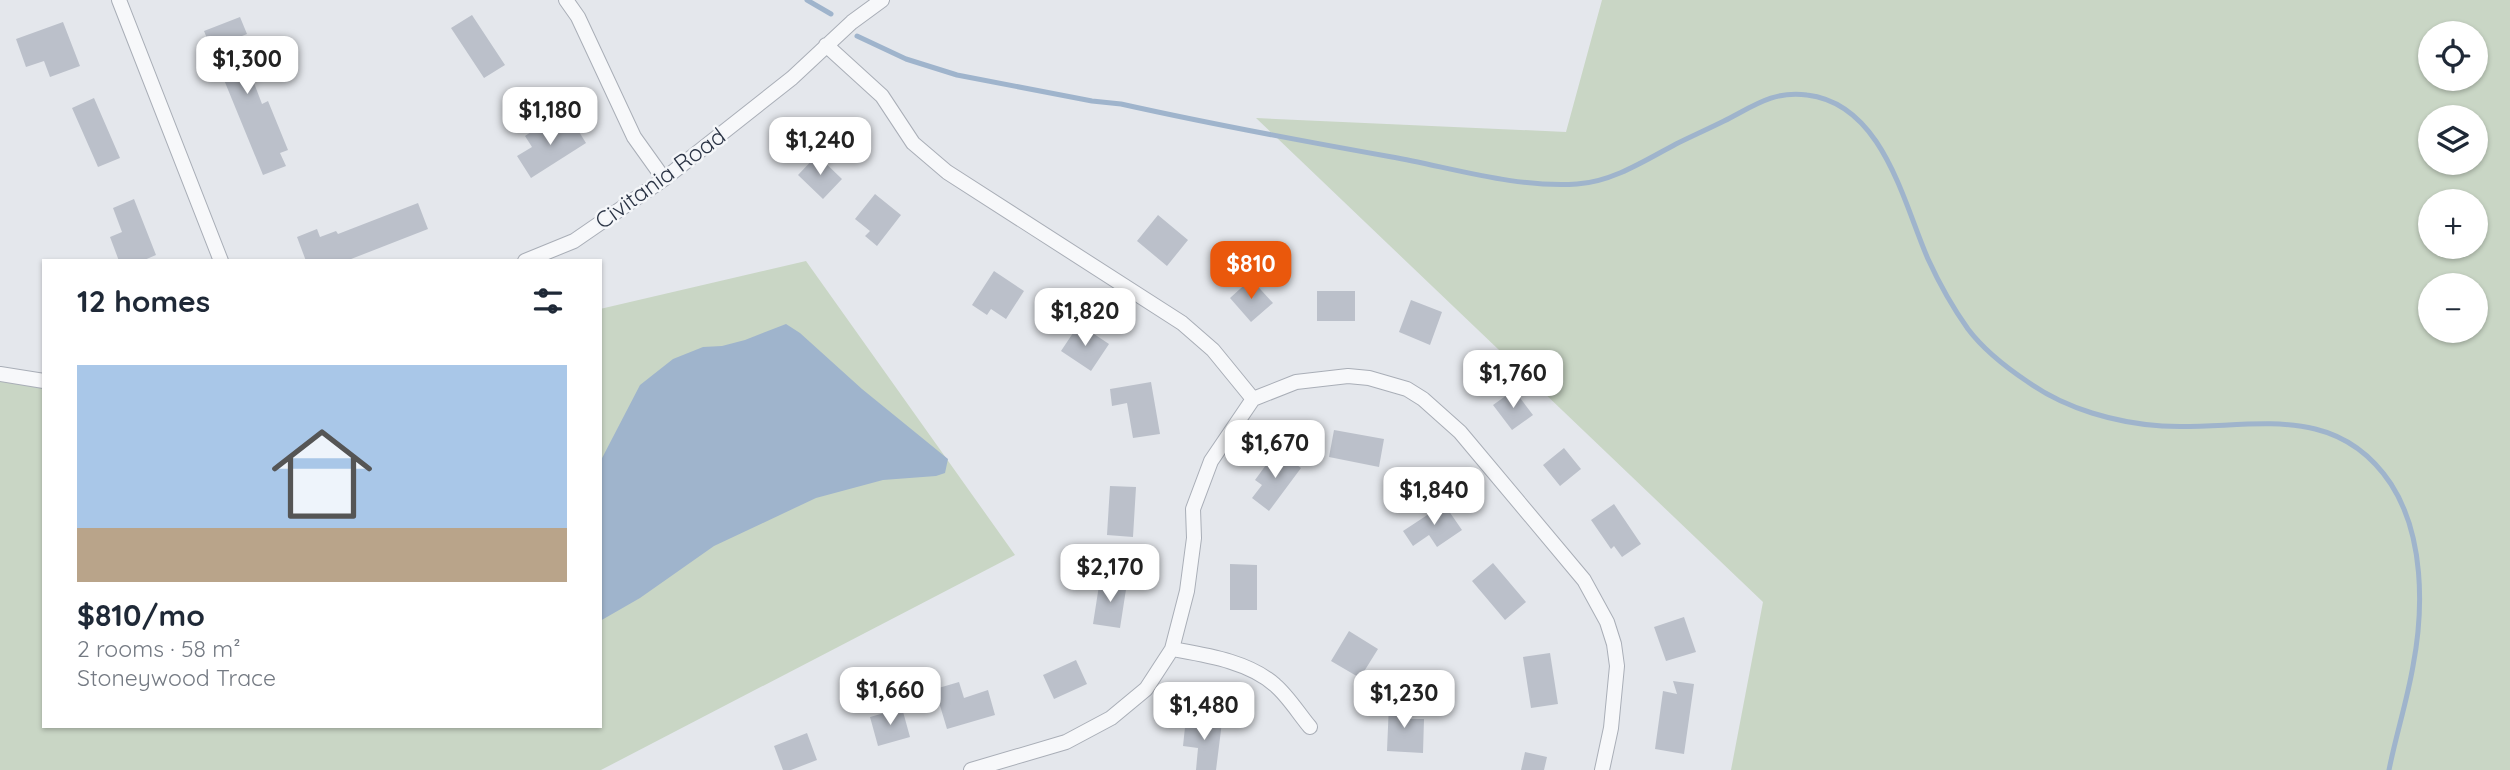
<!DOCTYPE html>
<meta charset="utf-8">
<style>
body{margin:0;font-family:Quicksand,sans-serif;background:#f2f2f3;color:#1f2937;height:100vh;display:flex;flex-direction:column;font-size:26px;white-space:nowrap}
*{box-sizing:border-box;margin:0}
p{font-size:23px;color:#747a83}
.icon{flex:none;width:38px;height:38px;fill:none;stroke:currentColor;stroke-width:2;stroke-linecap:round;stroke-linejoin:round}
.map{position:relative;flex:1;overflow:hidden}
.sheet{position:absolute;left:42px;top:259px;width:560px;height:469px;display:flex;flex-direction:column;background:#fff;border-radius:0px;box-shadow:0 2px 5px #0004}
.sheet>*{flex:none}
.buttons{position:absolute;left:2418px;top:21px;display:grid;gap:14px}
.buttons a{display:grid;place-items:center;width:70px;height:70px;border-radius:50%;background:#fff;box-shadow:0 2px 5px #0004;font-size:35px}
.price{position:absolute;translate:-50% -60px;padding:0 16px;border-radius:14px;background:#fff;color:#222;font-size:23px;line-height:46px;filter:drop-shadow(0 2px 4px #0008)}
.price::after{content:'';position:absolute;left:50%;top:42px;width:21px;height:16px;margin-left:-10px;background:inherit;clip-path:polygon(0 0,100% 0,50% 100%)}
.price.current{background:#ea580c;color:#fff}
ul{padding:0;list-style:none}
li{display:grid;align-content:center;gap:14px;height:371px;padding:0 35px}
li+li{border-top:2px solid #e0e1e3}
li span{display:grid;place-items:center;height:217px;border-radius:0px;color:#555}
li>.icon{margin-inline-start:auto}
span .icon{width:126px;height:126px;fill:#fffc;stroke-width:1}
li b{font-size:30px}
h2{display:flex;justify-content:space-between;align-items:center;height:84px;padding:0 35px;font-size:30px}
.map>svg:first-child{display:block}
.green{fill:#c9d6c5;fill-rule:evenodd}
.water{fill:#9fb4cc}
.lines{fill:none;stroke-linecap:round;stroke-linejoin:round}
.stream{stroke:#9fb4cc;stroke-width:5}
.building{fill:#bbc0ca}
.street-casing{stroke:#a9aeb7;stroke-width:16}
.street{stroke:#f7f8fa;stroke-width:14}
.labels{text-anchor:middle;dominant-baseline:central;stroke-width:5;stroke-linejoin:round;paint-order:stroke}
.street-label{font-size:23px;fill:#2b3445;stroke:#f4f6f9}
</style>
<div class="map">
<svg width="2510" height="770" viewBox="0 0 2510 770">
<rect width="100%" height="100%" fill="#e4e7ec"/>
<path class="green" d="M1602,0H2510V770H1731L1763,602L1256,118L1566,132ZM2431,33H2476V79H2431ZM2431,117H2476V163H2431ZM2431,201H2476V247H2431ZM2431,285H2476V331H2431Z
M806,261L1015,555L601,770H0V381L44,382V726H600V309Z"/>
<path class="water" d="M786,324L800,333L862,389L948,459L945,473L936,476L883,480L816,498L714,546L640,598L600,621V462L640,385L673,359L703,347L722,346L745,340Z"/>
<g class="lines">
<path class="stream" d="M807,0L831,14
M857,36L906,59L957,75L1092,101L1121,104C1211,124 1302,141 1392,157C1453,168 1515,188 1577,184C1612,182 1646,160 1676,144C1692,136 1708,129 1724,121C1752,107 1774,90 1807,95C1883,104 1903,202 1928,259C1939,283 1953,308 1968,329C1983,349 2007,368 2028,382C2066,409 2116,423 2162,426C2247,431 2334,398 2391,484C2424,535 2424,608 2413,666C2407,701 2396,735 2389,770"/>
</g>
<path class="building" d="M472,15L505,65L484,78L451,28Z
M240,17L247,34L237,38L262,104L268,101L288,150L280,153L286,166L263,175L204,31Z
M63,22L80,66L50,77L44,61L26,67L16,39Z
M94,98L120,158L98,167L72,108Z
M571,119L586,143L531,178L517,156L532,147L525,136L540,126L546,135Z
M817,155L842,179L823,199L798,175Z
M875,194L901,215L877,246L865,236L870,231L855,219Z
M134,199L156,255L142,261H119L110,237L122,232L113,208Z
M418,203L428,229L346,261H306L297,237L317,229L320,237L336,231L338,234Z
M1158,215L1188,240L1167,266L1137,241Z
M994,271L1024,291L1006,319L991,309L987,315L972,305Z
M1251,279L1273,303L1251,322L1230,298Z
M1317,291H1355V321H1317Z
M1411,300L1442,312L1430,345L1399,332Z
M1079,324L1109,344L1091,371L1061,351Z
M1151,382L1160,434L1133,438L1127,403L1112,406L1110,389Z
M1514,390L1533,415L1512,430L1493,405Z
M1334,430L1384,439L1379,467L1329,457Z
M1564,448L1581,469L1560,486L1543,465Z
M1277,450L1301,468L1269,511L1252,498L1262,485L1255,480Z
M1110,486L1136,487L1133,537L1107,535Z
M1444,504L1462,530L1437,547L1429,535L1413,546L1403,531Z
M1614,504L1641,544L1622,557L1614,546L1611,549L1591,520Z
M1493,563L1526,602L1505,620L1472,581Z
M1230,564L1257,565V610H1230Z
M1100,579L1127,583L1120,628L1093,624Z
M1684,617L1696,652L1666,661L1654,627Z
M1349,631L1378,649L1360,678L1331,661Z
M1550,653L1558,704L1531,708L1523,657Z
M1076,660L1087,684L1054,699L1043,675Z
M1673,681L1694,684L1684,754L1655,749L1663,691L1677,694Z
M959,682L964,698L988,690L995,715L947,729L935,689Z
M1389,703L1411,704L1410,719H1424L1423,753L1387,751Z
M902,708L910,737L878,746L870,717Z
M1186,718L1222,722L1216,770H1196L1198,748L1183,746Z
M807,733L817,760L791,770H783L774,746Z
M1525,752L1547,757L1544,770H1521Z"/>
<g class="lines">
<defs>
<path id="street" d="M119,0L221,261
M566,0L578,17L634,137L664,179
M826,45L882,96L913,143L947,172L1182,323L1213,350L1253,399
M525,261L574,241L664,179L792,78L852,22L882,0
M0,374L44,381
M1172,649C1205,655 1248,661 1275,685C1288,696 1299,714 1310,727
M971,770L1066,742L1111,718L1146,689L1172,649L1187,591L1194,538L1193,509L1211,461L1253,399L1296,382L1348,376L1369,378L1407,389L1423,399L1460,432L1584,580L1607,622L1614,644L1617,666L1611,728L1602,770"/>
</defs>
<use href="#street" class="street-casing"/>
<use href="#street" class="street"/>
</g>
<g class="labels">
<g class="street-label">
<text transform="translate(660 178) rotate(-36)">Civitania Road</text>
</g>
</g>
</svg>
<div class="buttons">
<a><svg class="icon" aria-label="locate" viewBox="0 0 24 24"><circle cx="12" cy="12" r="6"/><path d="M12 2v4M12 18v4M2 12h4M18 12h4"/></svg></a>
<a><svg class="icon" aria-label="layers" viewBox="0 0 24 24"><path d="M12 4l9 5-9 5-9-5zM3 14l9 5 9-5"/></svg></a>
<a>+</a>
<a>−</a>
</div>
<b class="price" style="left:247px;top:96px">$1,300</b>
<b class="price" style="left:550px;top:147px">$1,180</b>
<b class="price" style="left:820px;top:177px">$1,240</b>
<b class="price current" style="left:1251px;top:301px">$810</b>
<b class="price" style="left:1085px;top:348px">$1,820</b>
<b class="price" style="left:1513px;top:410px">$1,760</b>
<b class="price" style="left:1275px;top:480px">$1,670</b>
<b class="price" style="left:1434px;top:527px">$1,840</b>
<b class="price" style="left:1110px;top:604px">$2,170</b>
<b class="price" style="left:890px;top:727px">$1,660</b>
<b class="price" style="left:1404px;top:730px">$1,230</b>
<b class="price" style="left:1204px;top:742px">$1,480</b>
<section class="sheet">
<h2>12 homes<svg class="icon" aria-label="filters" viewBox="0 0 24 24"><path d="M4 7h16M4 17h16"/><circle cx="9" cy="7" r="2"/><circle cx="15" cy="17" r="2"/></svg></h2>
<ul>
<li><span style="background:linear-gradient(#a9c7e8 75%,#b9a48a 0)"><svg class="icon" aria-label="home" viewBox="0 0 24 24"><path d="M3 11l9-7 9 7M6 9v11h12V9"/></svg></span><div><b>$810/mo</b><p>2 rooms · 58 m²</p><p>Stoneywood Trace</p></div></li>
</ul>
</section>
</div>
